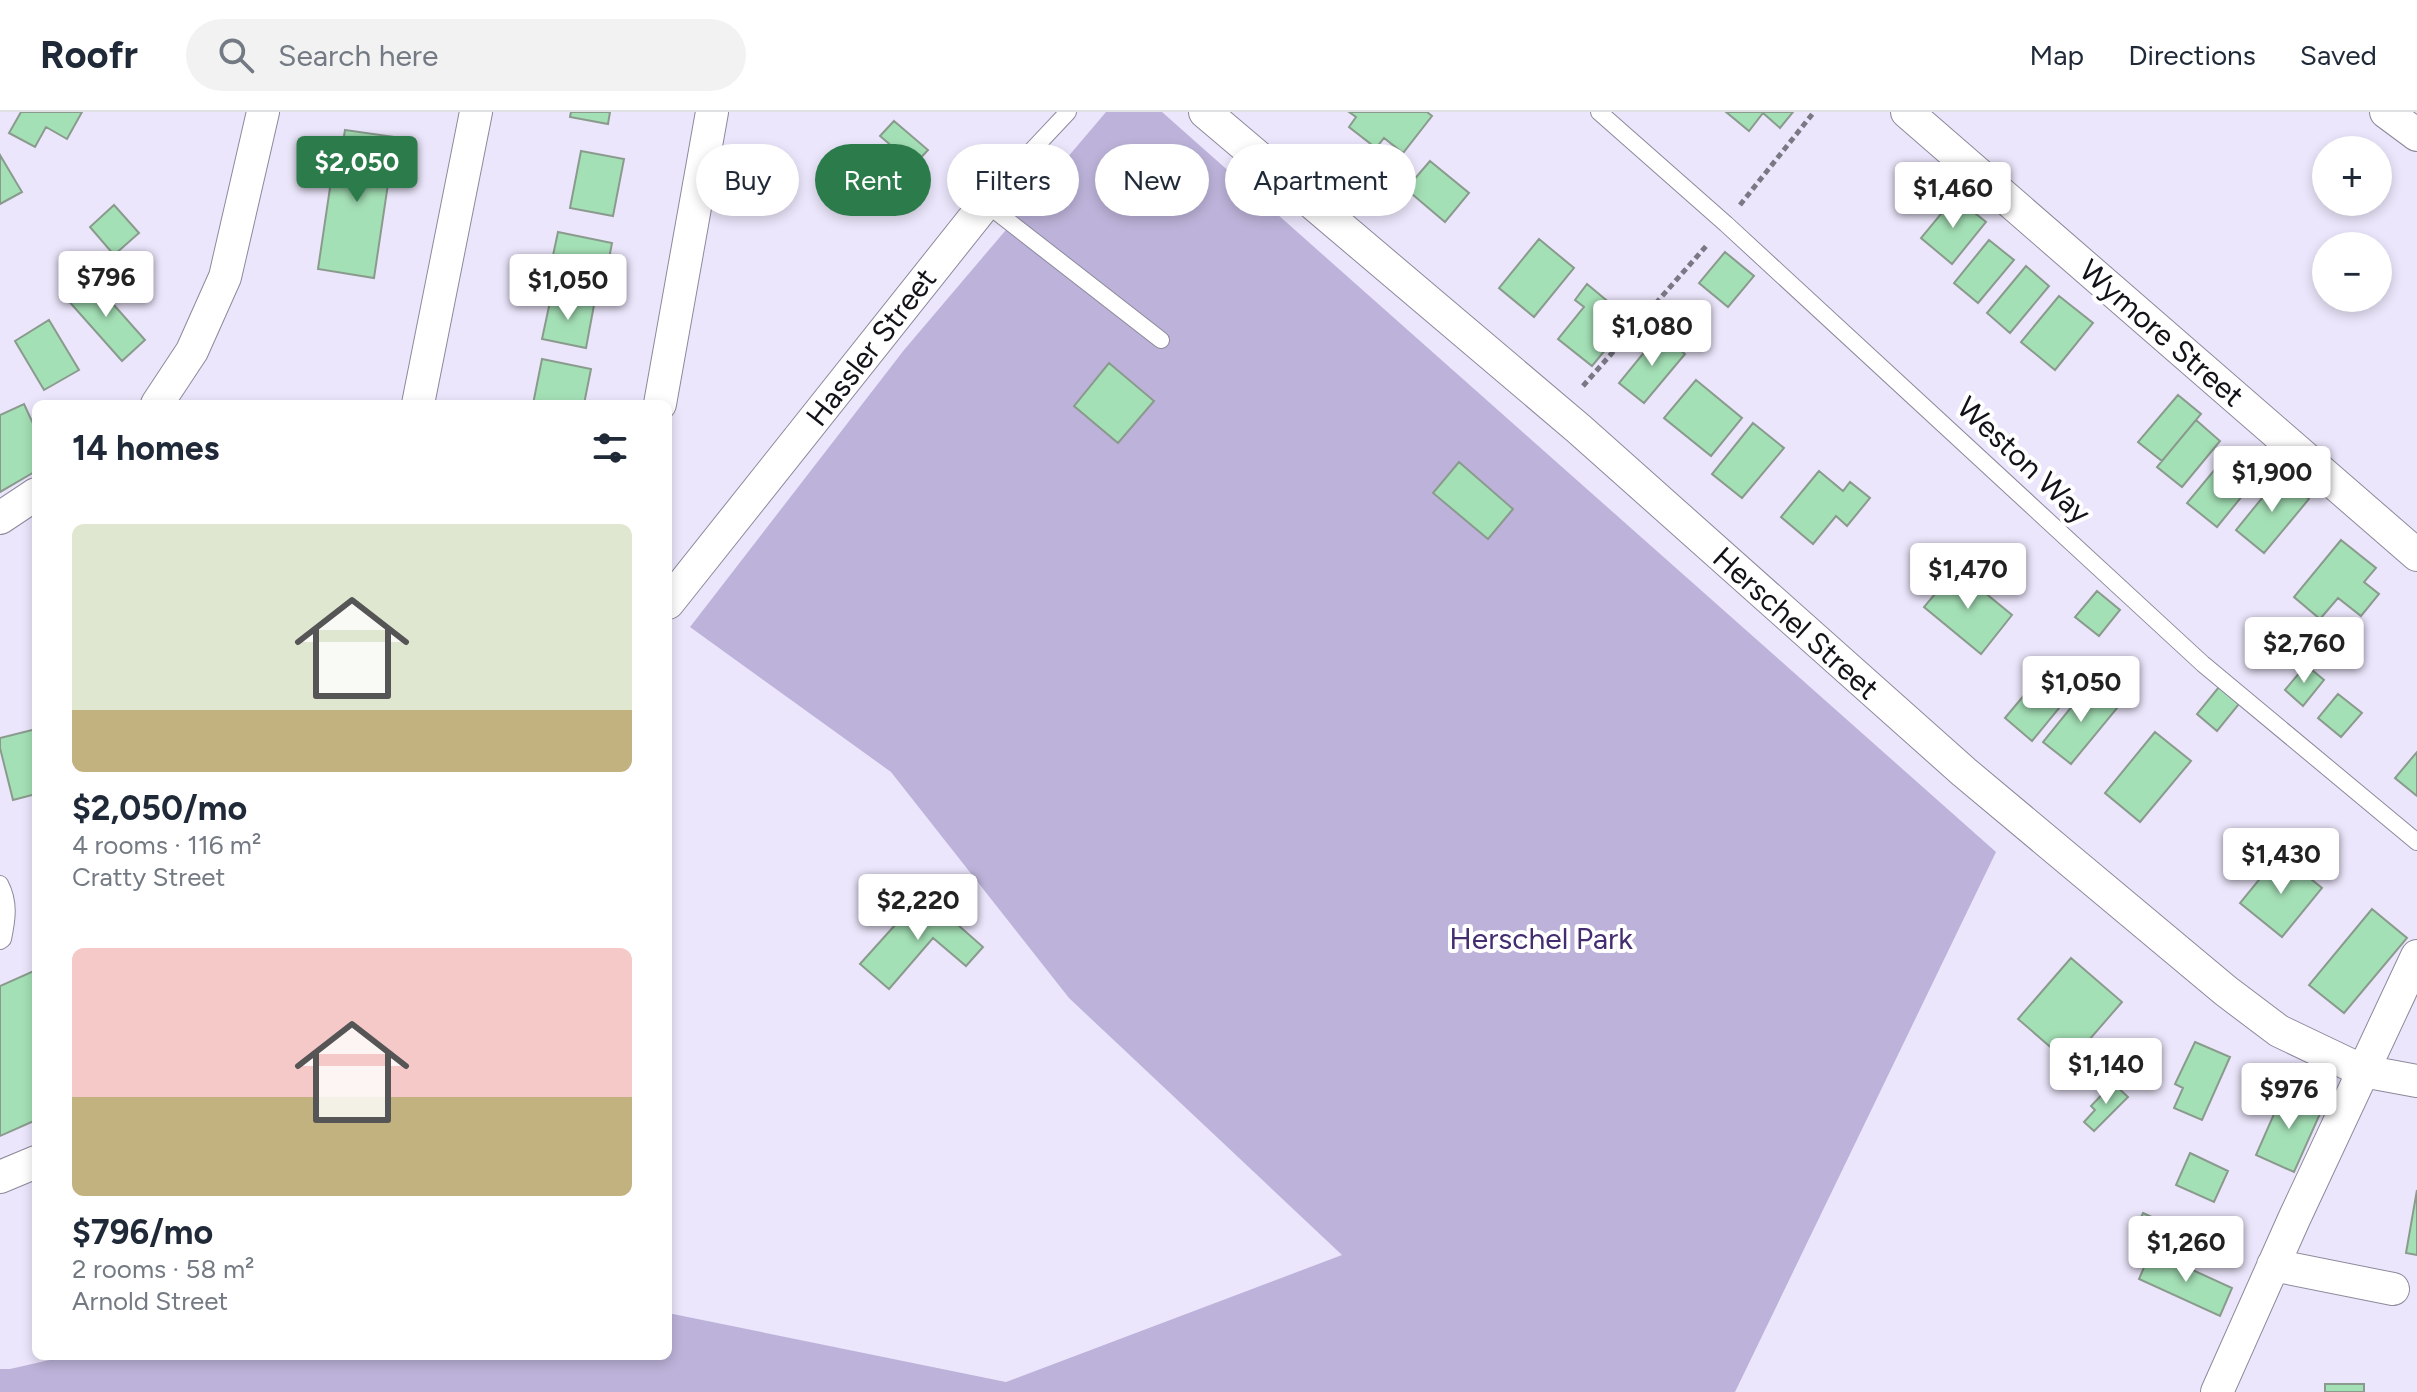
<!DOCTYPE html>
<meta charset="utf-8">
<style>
body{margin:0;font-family:Figtree,sans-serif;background:#f2f2f3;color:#1f2937;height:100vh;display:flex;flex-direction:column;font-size:30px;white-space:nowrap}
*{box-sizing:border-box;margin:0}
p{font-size:26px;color:#747a83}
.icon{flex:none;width:44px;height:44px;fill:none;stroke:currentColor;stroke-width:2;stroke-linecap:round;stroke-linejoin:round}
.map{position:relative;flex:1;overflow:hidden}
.panel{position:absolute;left:32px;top:288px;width:640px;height:960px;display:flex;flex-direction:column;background:#fff;border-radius:12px;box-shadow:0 4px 12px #0003}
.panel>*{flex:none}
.guide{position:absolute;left:696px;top:32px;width:760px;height:72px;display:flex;gap:16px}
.tools{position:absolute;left:2312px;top:24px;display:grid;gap:16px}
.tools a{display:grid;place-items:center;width:80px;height:80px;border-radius:50%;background:#fff;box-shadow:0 4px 12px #0003;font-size:40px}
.price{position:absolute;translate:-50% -68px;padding:0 18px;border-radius:8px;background:#fff;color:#222;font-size:26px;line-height:52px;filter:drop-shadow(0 2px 4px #0008)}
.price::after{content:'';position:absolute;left:50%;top:48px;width:24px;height:18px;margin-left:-12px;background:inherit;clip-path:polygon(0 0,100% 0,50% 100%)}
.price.active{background:#2b7b4b;color:#fff}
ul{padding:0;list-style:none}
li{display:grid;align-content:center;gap:16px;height:424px;padding:0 40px}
li span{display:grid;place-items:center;height:248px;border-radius:12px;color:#555}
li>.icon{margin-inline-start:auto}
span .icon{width:144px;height:144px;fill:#fffc;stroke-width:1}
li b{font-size:34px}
h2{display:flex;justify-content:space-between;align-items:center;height:96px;padding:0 40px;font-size:34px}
.chip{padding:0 28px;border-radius:36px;background:#fff;box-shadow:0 4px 12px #0003;font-size:28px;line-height:72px}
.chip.active{background:#2b7b4b;color:#fff}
header{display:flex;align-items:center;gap:48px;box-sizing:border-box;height:112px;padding:0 40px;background:#fff;border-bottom:2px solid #e0e1e3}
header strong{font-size:38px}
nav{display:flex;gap:44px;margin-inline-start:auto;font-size:28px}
.search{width:560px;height:72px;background:#f2f2f3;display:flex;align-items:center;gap:20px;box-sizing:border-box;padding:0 28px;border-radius:44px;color:#747a83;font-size:30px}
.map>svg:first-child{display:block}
.green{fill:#bdb3da}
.building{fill:#a4e0b6;stroke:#8a9b8e;stroke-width:2}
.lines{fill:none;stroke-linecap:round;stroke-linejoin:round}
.lane-casing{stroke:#8d899b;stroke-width:18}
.street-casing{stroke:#8d899b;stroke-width:34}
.path{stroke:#7b7886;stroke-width:5;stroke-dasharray:6 4;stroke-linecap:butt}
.lane{stroke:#fff;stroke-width:16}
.street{stroke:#fff;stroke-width:32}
.labels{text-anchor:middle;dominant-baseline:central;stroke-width:8;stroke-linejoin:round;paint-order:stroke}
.street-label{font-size:30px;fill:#131218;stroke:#fff}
.park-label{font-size:30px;fill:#442c70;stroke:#fff}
</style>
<header>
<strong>Roofr</strong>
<div class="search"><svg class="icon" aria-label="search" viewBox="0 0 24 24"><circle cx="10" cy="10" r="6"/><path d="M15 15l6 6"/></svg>Search here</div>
<nav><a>Map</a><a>Directions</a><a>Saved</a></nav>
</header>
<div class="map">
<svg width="2417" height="1280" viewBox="0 0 2417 1280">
<rect width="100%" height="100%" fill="#ebe6fb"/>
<path class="green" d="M1106,0H1162L1996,740L1735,1280H0V1257H10L67,1244H668V1201L1006,1270L1342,1143L1069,886L891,660L690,515L904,238Z"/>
<path class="building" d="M21,0H82L67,27L46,15L35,35L9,21Z
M571,0H610L608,12L570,5Z
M1349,0H1427L1432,4L1403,41L1384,26L1376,36L1349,15L1356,5Z
M1726,0H1793L1780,16L1763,1L1749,19Z
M894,9L928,38L914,53L880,24Z
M345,18L395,25L374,166L318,157L335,42L341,43Z
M581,39L624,47L613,104L570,96Z
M0,43L22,80L0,92Z
M1430,49L1469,81L1445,110L1406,77Z
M1955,85L1986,110L1952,152L1921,126Z
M114,93L139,121L114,143L90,115Z
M558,120L612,131L604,173L549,162Z
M1539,127L1574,156L1534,205L1499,176Z
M1989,128L2014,148L1978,191L1954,171Z
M1725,140L1754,164L1728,195L1699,171Z
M2026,154L2049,174L2010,221L1987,201Z
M89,165L145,228L122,249L66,186Z
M1587,172L1630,208L1592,254L1558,227L1584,195L1575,188Z
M2059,184L2093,211L2055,258L2021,230Z
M551,185L594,193L586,236L542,227Z
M49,208L79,258L44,278L15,229Z
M1660,221L1685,242L1644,291L1619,271Z
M542,247L591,257L584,292H533Z
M1109,251L1154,289L1118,331L1074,294Z
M1696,268L1742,306L1711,344L1664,306Z
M2178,283L2201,302L2162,349L2138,330Z
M24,292L36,318V359L0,380V303Z
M2196,308L2220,329L2182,375L2157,355Z
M1753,311L1784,336L1742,386L1712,362Z
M2231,338L2260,362L2217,415L2187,391Z
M1459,350L1513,397L1488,427L1433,381Z
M1819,359L1843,379L1850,370L1870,386L1847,414L1836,404L1813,432L1781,405Z
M2280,364L2309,387L2264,441L2236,418Z
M2341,428L2376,456L2364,470L2379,482L2361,504L2338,486L2320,507L2294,485Z
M1956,457L2012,503L1981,542L1924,495Z
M2097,479L2120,498L2099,524L2075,505Z
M2051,551L2078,573L2032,629L2005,606Z
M2306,553L2324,568L2303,594L2285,578Z
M2090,572L2118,595L2071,652L2043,630Z
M2219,575L2239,592L2217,619L2197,602Z
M2338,582L2362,601L2341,625L2318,606Z
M36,617V682L13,688L0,636V626Z
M2155,620L2191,649L2140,710L2105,681Z
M2417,640V684L2395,666Z
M2280,742L2322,776L2282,825L2240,791Z
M923,782L983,835L966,854L933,826L889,877L860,852Z
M2372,797L2407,826L2344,901L2309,873Z
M2071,846L2122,890L2069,951L2018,907Z
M36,858V1008L0,1024V874Z
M2195,930L2230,945L2202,1008L2174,996L2183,976L2175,972Z
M2113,971L2128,985L2094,1019L2084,1010L2095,998L2091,994Z
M2285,977L2323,995L2294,1060L2256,1043Z
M2190,1041L2228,1059L2214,1090L2176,1073Z
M2417,1078V1143L2406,1141Z
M2143,1101L2182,1119L2174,1139L2134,1121Z
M2151,1139L2232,1176L2220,1204L2139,1167Z
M2325,1272H2364V1280H2325Z"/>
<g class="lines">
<defs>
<path id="lane" d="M1599,0L1726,112L2203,552L2417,730
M1005,67L1068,0
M985,91L1161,228
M0,772C10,791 7,807 3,827L0,829"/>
<path id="street" d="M1205,0L1579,317L1964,660L2226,879L2279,919L2363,959L2417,969
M1907,0L2417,443
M2386,0L2417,23
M157,292L192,239L225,165L263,0
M418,292L476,0
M660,292L712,0
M0,406L36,382
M668,491L1005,67
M0,1065L36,1050
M2273,1153L2393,1177
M2217,1280L2294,1107L2417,844"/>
</defs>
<use href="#lane" class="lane-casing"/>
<use href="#street" class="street-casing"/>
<path class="path" d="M1740,93L1814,0
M1583,274L1708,132"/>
<use href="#lane" class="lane"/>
<use href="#street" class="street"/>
</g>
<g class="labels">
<g class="street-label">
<text transform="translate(2162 221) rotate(41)">Wymore Street</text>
<text transform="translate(871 235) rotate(-52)">Hassler Street</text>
<text transform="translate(2024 348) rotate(43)">Weston Way</text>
<text transform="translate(1796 511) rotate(42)">Herschel Street</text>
</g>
<g class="park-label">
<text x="1541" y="826">Herschel Park</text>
</g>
</g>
</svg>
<div class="tools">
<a>+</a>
<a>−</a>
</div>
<b class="price active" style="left:357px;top:92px">$2,050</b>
<b class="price" style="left:1953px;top:118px">$1,460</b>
<b class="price" style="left:106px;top:207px">$796</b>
<b class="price" style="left:568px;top:210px">$1,050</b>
<b class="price" style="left:1652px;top:256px">$1,080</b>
<b class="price" style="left:2272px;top:402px">$1,900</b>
<b class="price" style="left:1968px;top:499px">$1,470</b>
<b class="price" style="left:2304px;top:573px">$2,760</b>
<b class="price" style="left:2081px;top:612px">$1,050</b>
<b class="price" style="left:2281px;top:784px">$1,430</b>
<b class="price" style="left:918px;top:830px">$2,220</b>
<b class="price" style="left:2106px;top:994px">$1,140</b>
<b class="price" style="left:2289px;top:1019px">$976</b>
<b class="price" style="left:2186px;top:1172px">$1,260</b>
<div class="guide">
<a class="chip">Buy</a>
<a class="chip active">Rent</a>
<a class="chip">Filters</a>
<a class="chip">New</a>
<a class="chip">Apartment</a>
</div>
<section class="panel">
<h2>14 homes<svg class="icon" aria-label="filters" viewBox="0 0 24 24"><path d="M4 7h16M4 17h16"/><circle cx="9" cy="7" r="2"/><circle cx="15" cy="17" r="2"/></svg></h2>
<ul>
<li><span style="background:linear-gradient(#dfe7d0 75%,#c2b280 0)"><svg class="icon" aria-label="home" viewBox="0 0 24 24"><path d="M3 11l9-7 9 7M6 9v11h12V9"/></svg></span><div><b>$2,050/mo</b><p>4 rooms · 116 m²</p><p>Cratty Street</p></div></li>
<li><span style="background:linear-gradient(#f6c9c9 60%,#c2b280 0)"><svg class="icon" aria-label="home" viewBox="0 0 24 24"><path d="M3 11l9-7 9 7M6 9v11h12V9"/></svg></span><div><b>$796/mo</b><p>2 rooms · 58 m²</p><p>Arnold Street</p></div></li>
</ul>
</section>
</div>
